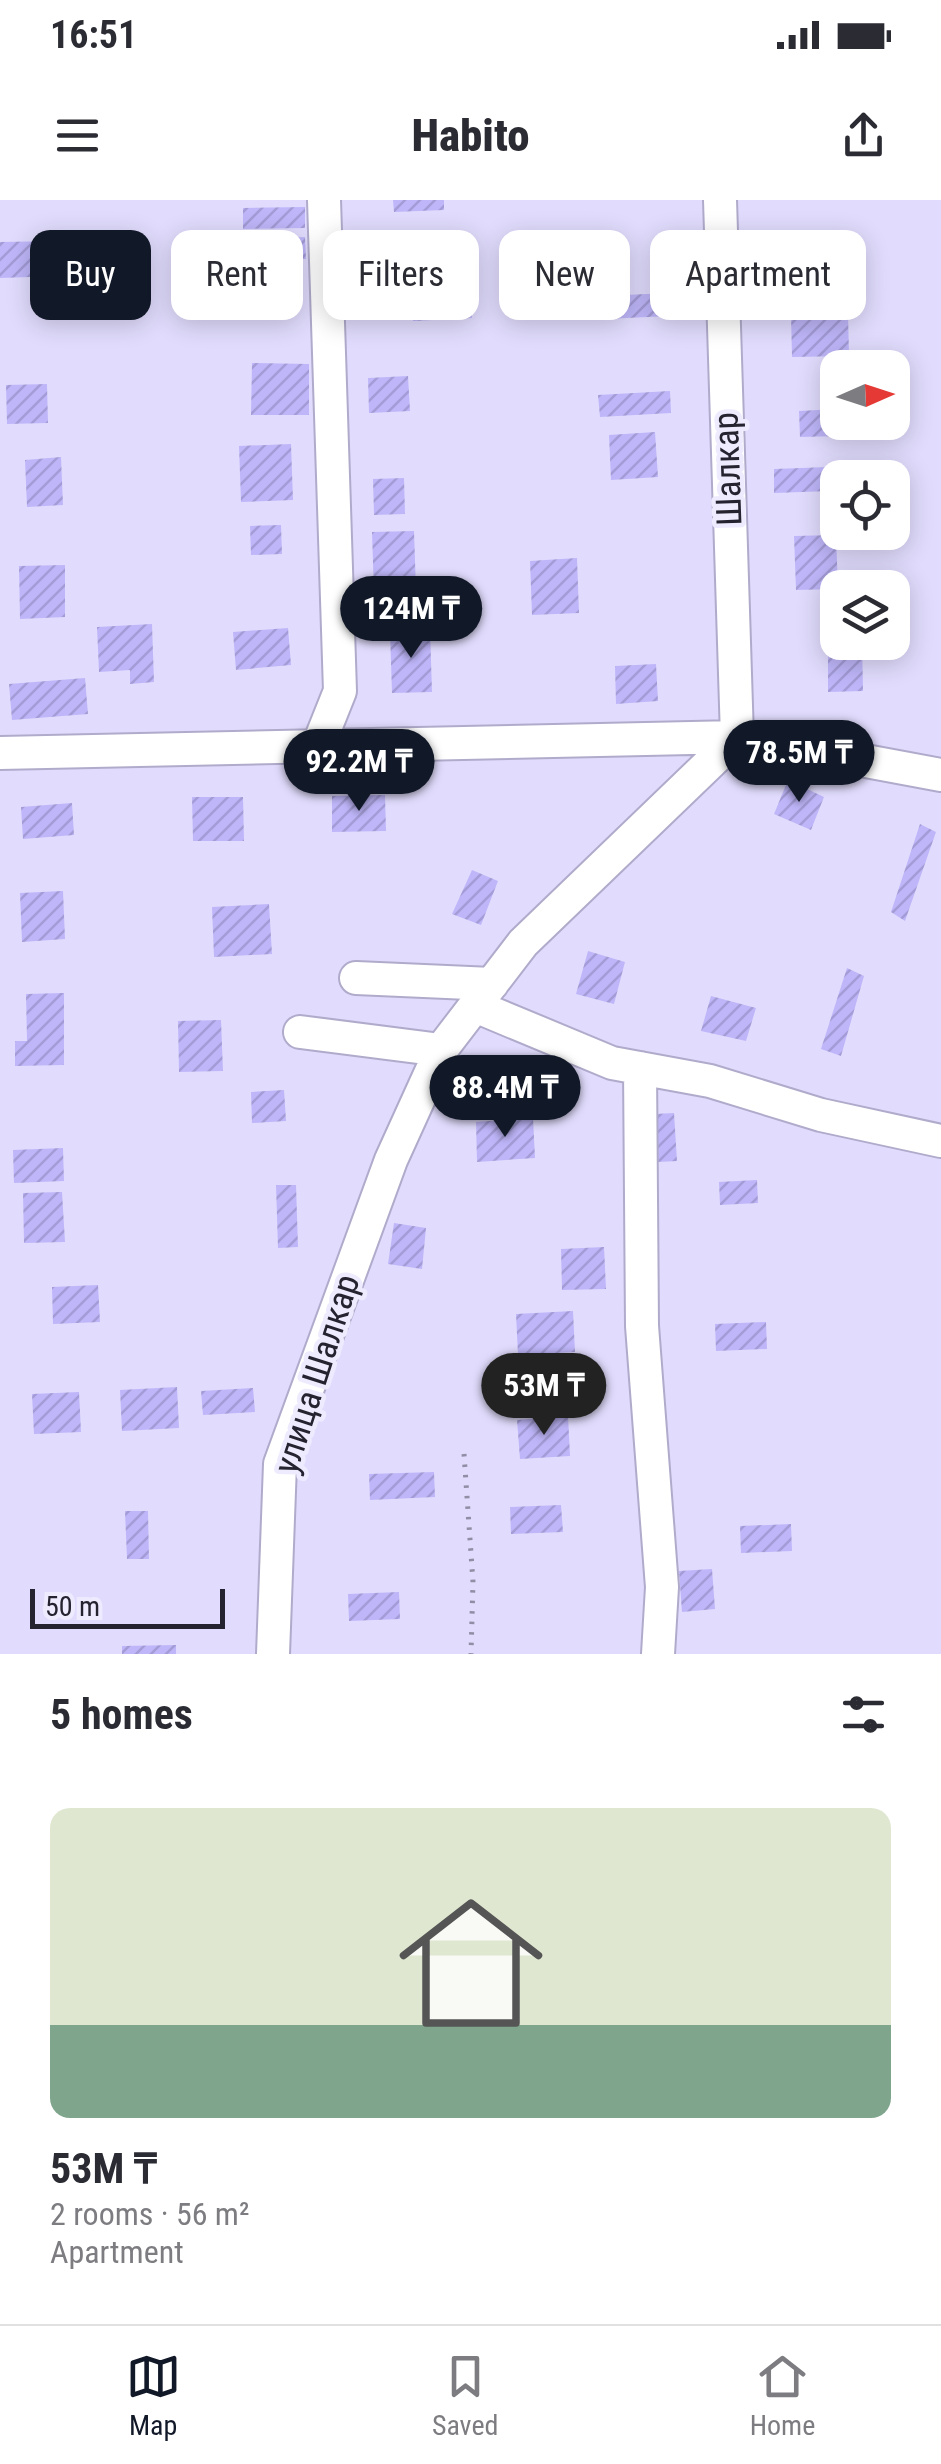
<!DOCTYPE html>
<meta charset="utf-8">
<style>
body{margin:0;font-family:"Roboto Condensed",sans-serif;background:#f7f7f7;color:#2b2b33;height:100vh;display:flex;flex-direction:column;font-size:38px;white-space:nowrap}
*{box-sizing:border-box;margin:0}
p{font-size:32px;color:#7c7c81}
.icon{flex:none;width:55px;height:55px;fill:none;stroke:currentColor;stroke-width:2;stroke-linecap:round;stroke-linejoin:round}
.map{position:relative;height:1454px;overflow:hidden}
.details{display:flex;flex-direction:column;background:#fff;flex:1}
.details>*{flex:none}
.hud{position:absolute;left:30px;top:30px;width:882px;height:90px;display:flex;gap:20px}
.needle{width:65px;rotate:87deg}
.fabs{position:absolute;left:820px;top:150px;display:grid;gap:20px}
.fabs a{display:grid;place-items:center;width:90px;height:90px;border-radius:20px;background:#fff;box-shadow:0 5px 25px #0003;font-size:50px}
.scale{position:absolute;left:30px;bottom:25px;width:195px;box-sizing:border-box;padding-left:10px;border:5px solid #25232f;border-top:0;font-size:28px;line-height:35px;white-space:nowrap;color:#25232f;-webkit-text-stroke:8px #eeebff;paint-order:stroke}
.price{position:absolute;translate:-50% -85px;padding:0 22px;border-radius:35px;background:#111827;color:#fff;font-size:32px;line-height:65px;filter:drop-shadow(0 2px 5px #0008)}
.price::after{content:'';position:absolute;left:50%;top:60px;width:30px;height:22px;margin-left:-15px;background:inherit;clip-path:polygon(0 0,100% 0,50% 100%)}
.price.on{background:#222;color:#fff}
ul{padding:0;list-style:none}
li{display:grid;align-content:center;gap:20px;height:530px;padding:0 50px}
li+li{border-top:2px solid #e1e1e2}
li span{display:grid;place-items:center;height:310px;border-radius:20px;color:#555}
li>.icon{margin-inline-start:auto}
span .icon{width:180px;height:180px;fill:#fffc;stroke-width:1}
li b{font-size:42px}
h2{display:flex;justify-content:space-between;align-items:center;height:120px;padding:0 50px;font-size:42px}
.tag{padding:0 35px;border-radius:20px;background:#fff;box-shadow:0 5px 25px #0003;font-size:35px;line-height:90px}
.tag.on{background:#111827;color:#fff}
.status{display:flex;justify-content:space-between;align-items:center;height:70px;padding:0 50px;background:#fff;direction:ltr}
.status svg{height:28px;fill:currentColor}
header{display:flex;justify-content:space-between;align-items:center;height:130px;padding:0 50px;background:#fff;font-size:45px;font-weight:800}
.dock{display:flex;justify-content:space-around;align-items:center;height:140px;border-top:2px solid #e1e1e2;background:#fff;font-size:28px;color:#7c7c81}
.dock a{display:grid;justify-items:center;gap:5px}
.dock .on{color:#111827}
.map>svg:first-child{display:block}
.building{fill:url(#building-hatch)}
.lines{fill:none;stroke-linecap:round;stroke-linejoin:round}
.minor-casing{stroke:#b0abcb;stroke-width:36}
.path{stroke:#918da5;stroke-width:5;stroke-dasharray:2.5 8;stroke-linecap:butt}
.minor{stroke:#fff;stroke-width:32}
.labels{text-anchor:middle;dominant-baseline:central;stroke-width:9;stroke-linejoin:round;paint-order:stroke}
.street-label{font-size:35px;fill:#25232f;stroke:#eeebff}
</style>
<div class="status"><b>16:51</b><svg viewBox="0 0 49 12"><path d="M0 12V9h3v3zM5 12V6h3v6zM10 12V3h3v9zM15 12V0h3v12zM26 1h20v11H26zM47 4h2v5h-2z"/></svg></div>
<header><svg class="icon" aria-label="menu" viewBox="0 0 24 24"><path d="M4 6h16M4 12h16M4 18h16"/></svg>Habito<svg class="icon" aria-label="share" viewBox="0 0 24 24"><path d="M12 15V3M7 8l5-5 5 5M5 13v7h14v-7"/></svg></header>
<div class="map">
<svg width="941" height="1454" viewBox="0 0 941 1454">
<defs>
<pattern id="building-hatch" width="6" height="6" patternUnits="userSpaceOnUse" patternTransform="scale(2.5)"><rect width="6" height="6" fill="#beb6f9"/><path d="M-1 1l2-2M0 6l6-6M5 7l2-2" fill="none" stroke="#a39cd6"/></pattern>
</defs>
<rect width="100%" height="100%" fill="#e1dcfd"/>
<path class="building" d="M393,0H444V10L394,12Z
M305,7V28L243,29V8Z
M305,37L306,59L241,61L239,40Z
M56,41L59,76L0,78V42Z
M844,48L847,89L800,91L798,50Z
M469,58L472,118L413,121L410,61Z
M668,93L669,116L584,120L582,97Z
M848,113L849,156L792,157L791,115Z
M252,163L309,164V215H251Z
M408,176L410,211L369,213L368,178Z
M47,184L48,223L7,224L6,185Z
M670,191L671,213L600,217L598,195Z
M838,209L840,236L800,237L799,211Z
M655,232L658,277L611,280L609,235Z
M291,244L293,300L241,302L239,246Z
M61,257L63,305L27,307L25,260Z
M828,267L829,291L774,293V269Z
M404,278L405,314L374,315L373,279Z
M281,325L282,354L251,355L250,326Z
M414,331L416,391L374,393L372,332Z
M836,335L838,389L796,390L794,336Z
M577,358L579,413L532,415L530,361Z
M65,365V417L20,419L19,366Z
M152,424L154,482L130,484V470L99,472L97,427Z
M288,428L291,465L236,470L233,432Z
M430,429L432,492L392,493L390,431Z
M828,438L862,442L863,491L828,492Z
M656,464L658,501L616,504L615,466Z
M85,478L88,514L12,520L9,484Z
M788,580L824,597L811,630L774,614Z
M385,595L386,631L332,632V596Z
M192,597H243L244,641H193Z
M72,603L74,635L23,639L21,607Z
M920,624L936,632L905,721L891,712Z
M472,670L498,681L481,725L452,714Z
M63,691L65,739L22,742L20,693Z
M269,704L272,754L214,757L212,707Z
M588,751L625,762L614,804L576,794Z
M847,768L864,776L841,856L821,849Z
M64,793V865L15,866V841H27L26,794Z
M711,796L756,808L746,841L701,831Z
M221,820L223,871L179,872L178,821Z
M284,890L286,921L252,923L251,892Z
M674,913L677,961L658,962L655,914Z
M533,918L535,958L477,962L476,922Z
M63,948L64,981L14,983L13,950Z
M757,980L758,1003L720,1005L719,982Z
M276,985H296L298,1047L278,1048Z
M62,992L65,1042L24,1043L23,993Z
M394,1023L426,1028L422,1069L388,1064Z
M604,1047L606,1089L562,1090L561,1049Z
M98,1085L100,1122L53,1124L52,1087Z
M573,1111L575,1152L518,1155L516,1114Z
M766,1122L767,1149L716,1151L715,1124Z
M177,1187L179,1228L122,1231L120,1190Z
M253,1188L255,1212L203,1215L201,1191Z
M79,1192L81,1232L34,1234L32,1194Z
M568,1216L570,1256L520,1259L517,1220Z
M434,1272L435,1297L370,1300L369,1274Z
M561,1305L563,1332L511,1334L510,1307Z
M125,1311H148L149,1359H127Z
M791,1324L792,1351L741,1353L740,1326Z
M712,1369L715,1409L682,1412L679,1371Z
M399,1392L400,1419L349,1421L348,1394Z
M176,1445V1454H122V1446Z"/>
<g class="lines">
<defs>
<path id="minor" d="M318,546L340,491L324,0
M0,553L737,537L941,575
M356,778L492,784
M475,806L612,863L710,881L821,915L941,941
M300,832L441,850
M640,868L642,1126L662,1387L658,1454
M273,1454L280,1264L391,960L441,850L523,743L737,537L720,0"/>
</defs>
<use href="#minor" class="minor-casing"/>
<path class="path" d="M464,1254L473,1382L471,1454"/>
<use href="#minor" class="minor"/>
</g>
<g class="labels">
<g class="street-label">
<text transform="translate(728 269) rotate(-92)">Шалкар</text>
<text transform="translate(317 1174) rotate(-72)">улица Шалкар</text>
</g>
</g>
</svg>
<div class="fabs">
<a><svg class="needle" viewBox="-14 -14 28 28"><path d="M0-13l5 13h-10z" fill="#e53935"/><path d="M0 13l5-13h-10z" fill="#7c7c81"/></svg></a>
<a><svg class="icon" aria-label="locate" viewBox="0 0 24 24"><circle cx="12" cy="12" r="6"/><path d="M12 2v4M12 18v4M2 12h4M18 12h4"/></svg></a>
<a><svg class="icon" aria-label="layers" viewBox="0 0 24 24"><path d="M12 4l9 5-9 5-9-5zM3 14l9 5 9-5"/></svg></a>
</div>
<div class="scale">50 m</div>
<b class="price" style="left:411px;top:461px">124M ₸</b>
<b class="price" style="left:799px;top:605px">78.5M ₸</b>
<b class="price" style="left:359px;top:614px">92.2M ₸</b>
<b class="price" style="left:505px;top:940px">88.4M ₸</b>
<b class="price on" style="left:544px;top:1238px">53M ₸</b>
<div class="hud">
<a class="tag on">Buy</a>
<a class="tag">Rent</a>
<a class="tag">Filters</a>
<a class="tag">New</a>
<a class="tag">Apartment</a>
</div>
</div>
<section class="details">
<h2>5 homes<svg class="icon" aria-label="filters" viewBox="0 0 24 24"><path d="M4 7h16M4 17h16"/><circle cx="9" cy="7" r="2"/><circle cx="15" cy="17" r="2"/></svg></h2>
<ul>
<li><span style="background:linear-gradient(#dfe7d0 70%,#7fa58c 0)"><svg class="icon" aria-label="home" viewBox="0 0 24 24"><path d="M3 11l9-7 9 7M6 9v11h12V9"/></svg></span><div><b>53M ₸</b><p>2 rooms · 56 m²</p><p>Apartment</p></div></li>
</ul>
</section>
<nav class="dock">
<a class="on"><svg class="icon" aria-label="map" viewBox="0 0 24 24"><path d="M3 6l6-2 6 2 6-2v14l-6 2-6-2-6 2zM9 4v14M15 6v14"/></svg>Map</a>
<a><svg class="icon" aria-label="saved" viewBox="0 0 24 24"><path d="M7 4h10v16l-5-4-5 4z"/></svg>Saved</a>
<a><svg class="icon" aria-label="home" viewBox="0 0 24 24"><path d="M3 11l9-7 9 7M6 9v11h12V9"/></svg>Home</a>
</nav>
